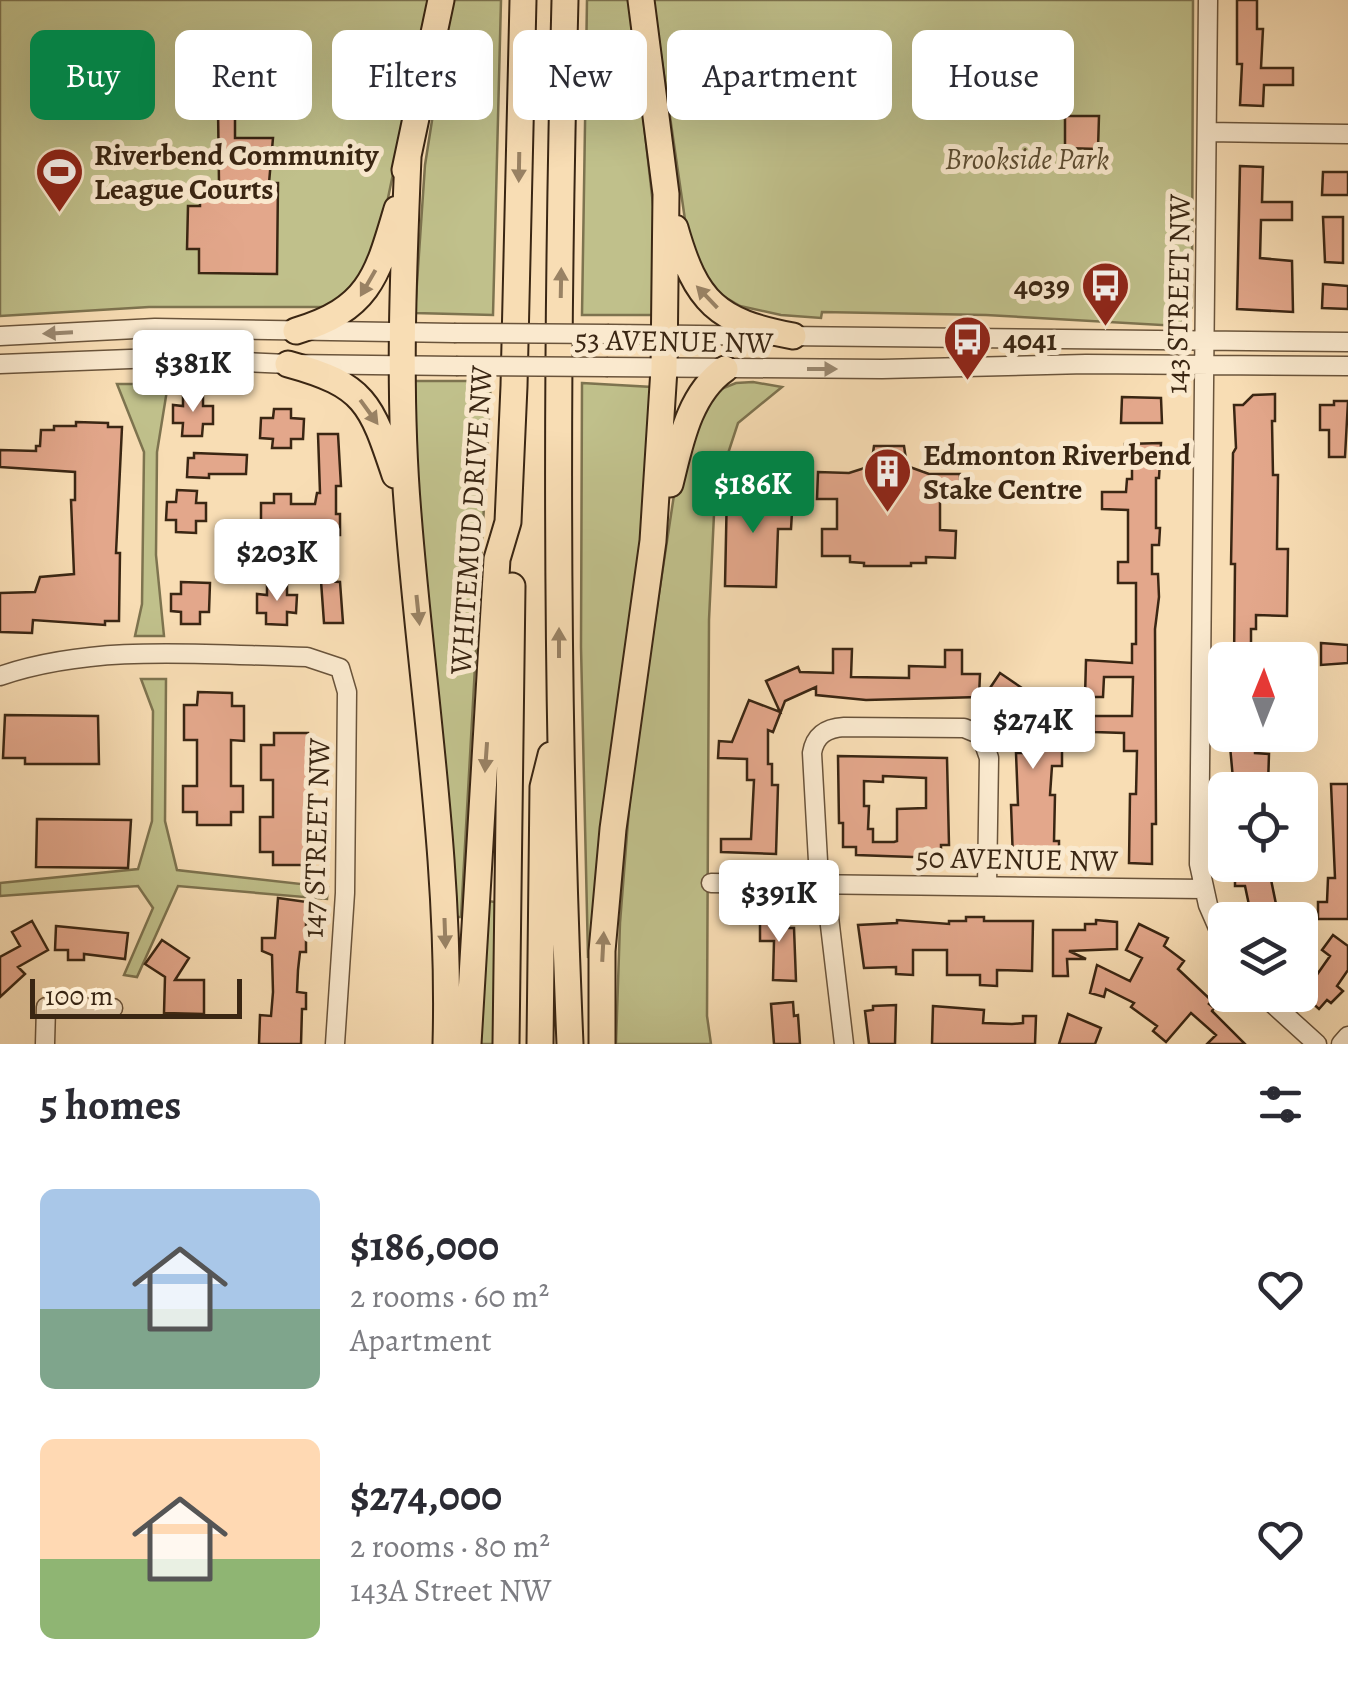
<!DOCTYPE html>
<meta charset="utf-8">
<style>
body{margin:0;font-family:Alegreya,serif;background:#f2f2f3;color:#2b2b33;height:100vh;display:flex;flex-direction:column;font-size:38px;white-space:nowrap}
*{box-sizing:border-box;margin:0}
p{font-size:32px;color:#7c7c81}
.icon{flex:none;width:55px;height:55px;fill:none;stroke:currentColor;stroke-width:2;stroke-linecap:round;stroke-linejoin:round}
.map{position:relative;height:1044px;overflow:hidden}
.side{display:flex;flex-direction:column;background:#fff;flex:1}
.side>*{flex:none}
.banner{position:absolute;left:30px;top:30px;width:1290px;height:90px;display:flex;gap:20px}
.needle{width:65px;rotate:1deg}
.fabs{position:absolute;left:1208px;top:642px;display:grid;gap:20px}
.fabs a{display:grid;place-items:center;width:110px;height:110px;border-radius:15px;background:#fff;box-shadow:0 10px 40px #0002;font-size:50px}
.scale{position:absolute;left:30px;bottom:25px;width:212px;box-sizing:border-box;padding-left:10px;border:5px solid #3a2613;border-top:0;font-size:28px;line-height:35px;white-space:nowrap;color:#3a2613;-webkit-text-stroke:8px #fae9ce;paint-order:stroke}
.price{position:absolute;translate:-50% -85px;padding:0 22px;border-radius:10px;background:#fff;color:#222;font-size:32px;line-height:65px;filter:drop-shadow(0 2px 5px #0008)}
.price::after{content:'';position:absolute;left:50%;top:60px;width:30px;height:22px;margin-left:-15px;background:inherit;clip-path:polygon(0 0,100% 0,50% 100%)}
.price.current{background:#0b8043;color:#fff}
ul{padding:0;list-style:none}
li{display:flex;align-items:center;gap:30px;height:250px;padding:0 40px}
li span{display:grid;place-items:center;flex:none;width:280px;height:200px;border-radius:15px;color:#555}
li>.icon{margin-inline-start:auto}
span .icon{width:120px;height:120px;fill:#fffc;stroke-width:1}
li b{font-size:42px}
h2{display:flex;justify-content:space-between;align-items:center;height:120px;padding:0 40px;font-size:42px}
.pill{padding:0 35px;border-radius:15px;background:#fff;box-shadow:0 10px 40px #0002;font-size:35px;line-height:90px}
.pill.current{background:#0b8043;color:#fff}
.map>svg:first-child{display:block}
.green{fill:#c0c08b;stroke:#7d734f;stroke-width:2.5}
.building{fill:#e3a78b;stroke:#3a2613;stroke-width:2.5;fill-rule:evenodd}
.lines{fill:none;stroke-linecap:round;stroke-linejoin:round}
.minor-casing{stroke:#6a543b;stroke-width:21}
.highway-casing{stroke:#3a2613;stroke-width:29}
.minor{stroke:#fae9ce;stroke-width:18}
.highway{stroke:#f8ddb4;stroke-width:25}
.minor-bridge-casing{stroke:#6a543b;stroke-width:21;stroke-linecap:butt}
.minor-bridge{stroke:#fae9ce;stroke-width:18}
.oneway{fill:#998264}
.oneway2{fill:#9a8870}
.labels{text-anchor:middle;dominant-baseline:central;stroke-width:10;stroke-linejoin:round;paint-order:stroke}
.poi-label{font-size:30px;font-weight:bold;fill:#3a2613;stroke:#fae9ce;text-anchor:start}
.park-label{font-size:30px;font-style:italic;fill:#5c4c31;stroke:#fae9ce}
.street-label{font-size:30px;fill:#3a2613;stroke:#fae9ce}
</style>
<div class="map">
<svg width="1348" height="1044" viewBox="0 0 1348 1044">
<rect width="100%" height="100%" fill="#f8ddb4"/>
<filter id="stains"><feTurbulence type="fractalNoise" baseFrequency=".002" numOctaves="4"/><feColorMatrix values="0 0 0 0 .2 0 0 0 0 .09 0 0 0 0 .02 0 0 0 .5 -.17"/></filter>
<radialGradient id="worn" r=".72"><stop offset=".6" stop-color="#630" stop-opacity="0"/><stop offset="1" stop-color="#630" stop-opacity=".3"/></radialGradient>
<path class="green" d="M0,0H429L382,227L354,292L325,307H149L0,316Z
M451,0H501L493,315L415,313L425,165Z
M587,0H630L657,240L653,315H582Z
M653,0H1193L1192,307L1179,326L986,315L822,312L821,318L781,315L740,306L718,293L690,254Z
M415,381H491L461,917H452L414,494Z
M753,382L782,387L738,423L715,493L709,620L707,1016L711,1044H616L620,923L632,771L674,495L697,414L721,389L736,383Z
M582,383L652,387L649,469L596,958L588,957L581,647Z
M117,384H168L157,452L156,555L164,636H135L142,604L144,452Z
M141,679H166L165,821L177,870L328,887L327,899L178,886L137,977L124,975L153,908L138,886L0,896V883L138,869L152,821L153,711Z
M488,901L495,902L494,1044H478Z"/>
<path class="building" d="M1237,0H1257V29H1263L1261,68H1293V85H1264L1263,106L1240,105L1242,64H1237Z
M218,108H235V138H273L269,183H278L277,274L199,273V249H187L188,206H200V182L219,183Z
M1065,116H1099L1098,149L1065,148Z
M1240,166L1263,167L1262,202H1292V220H1261L1260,258L1292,261L1293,312L1237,309Z
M1323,172H1348V195H1322Z
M1323,217H1343V263L1325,262Z
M1323,284L1348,286V309L1322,308Z
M183,393L203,394V406H213V424H203L202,436H182L183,423H173V405L183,406Z
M1275,394V421H1272L1273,475H1278L1277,549H1288L1287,616L1256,615V629H1251V660H1234L1235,564H1231L1233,453L1236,448L1234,405H1243L1253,395Z
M1122,397L1161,398L1162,423H1121Z
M1334,401H1348L1345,457H1329V430H1320V405H1334Z
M274,409H291V418L304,419L303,439H291V448H272L273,439L260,438L261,418H273Z
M76,422L108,423V427H122L116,553H120L119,621H105V625L33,620L32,633L0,632V593L35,592L40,577L74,574L71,500H75V472L0,467V450L36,451V446H40L41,430H54V426H76Z
M318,434H338L341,486H336V514H340V535H320L318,524H291V533H273V524H261V503H274V494H291V504H315L317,493H320Z
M1161,443L1159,478H1156V528H1160L1159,545H1152V574H1158L1159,597L1155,629L1156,824H1152V864L1129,863L1130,794H1136L1137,751H1124V733L1094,732V716H1132L1133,677H1104L1103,697H1085L1086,660L1132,663V644H1136V583H1118V562H1128V510L1102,509V492H1126L1127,479H1132V457H1125V444Z
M874,446H904L907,466L929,474H960V501L940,500V530L956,531L955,558L926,557V563H911V566H864V563L850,562V556H822V529H837V499H817L818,472L849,473L871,466Z
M194,453L247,455L246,474H209V478L187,477L188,458H194Z
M742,486L779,489L778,512H792L791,529H778L776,587L725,586L727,488Z
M177,490L197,491L196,503H206V521H196V533L176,532V520H166L167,502H176Z
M217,536H236L241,578H221Z
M321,581L340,582L343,623H324Z
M181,582L210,583L209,612H200V624H181V612L171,611V594H181Z
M267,583H287V595H297L296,613L287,612V625L266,624V613H257V594L267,595Z
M1321,643L1348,645V663L1321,665Z
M833,649H852L851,677L909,678V666L945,667V650H962V674H980L979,697L866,700L816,695V687L785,701L773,732L768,730V764H772V785H778L776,854L721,852V839H751L754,780H747V759L718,758L719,741L732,742L749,700L780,712L766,681L798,667L800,672L833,673Z
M1000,673L1041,701L1050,731H1072L1071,749H1062V766H1052L1050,795H1055L1054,841H1059V860H1013L1011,805H1018L1016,753H1025L1013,714L986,694Z
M198,692L232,693V706H244V741L231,740V786H243V812H231V825H197V812H183V786H197V740H184V705H197Z
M5,715L98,716L99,764H25V758H3Z
M274,733H308V746H321V781H308V826H320V852H307V865H273V852H260V817H273V780H261V745H274Z
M1229,735H1255V753L1269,754L1268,786L1234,790Z
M838,756L947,758L949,845H941V858L856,855V847H843V823H839ZM883,776L926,778V808L897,809V841L894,842H873V829H868L869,806H864V781L883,782Z
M1331,784H1348V919H1318V902H1327L1328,878H1335Z
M37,819L131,820L128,868L36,867Z
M1235,865H1268L1277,909L1267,912L1269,920H1246L1243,906L1249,905L1245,886H1235Z
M278,898L314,903L313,920L306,919V952H300L298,970L297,992L306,993V1009H302L301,1044H259L260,1015L271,1016L273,992L272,955L262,951V938H275Z
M760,911H781V928H794L796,981L773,980L774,941H760Z
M966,917H984V921H1033L1032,971L997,970V986L980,985V975H947V950H913V975L896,974V967L864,968L858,925L897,923V920L949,924V921H966Z
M1096,920L1117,922V949L1069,951L1086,959H1067L1068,976H1053V930H1085V924H1096Z
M32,921L48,950L18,967L25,974L0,997V957L20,946L12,932Z
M1139,924L1168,938L1164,946L1184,961L1178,969L1212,1001L1209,1004L1214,1008L1212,1011L1245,1044H1207L1216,1035L1191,1013L1166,1042L1153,1031L1157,1026L1131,1007L1134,1003L1106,989L1104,997L1090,993L1097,965L1130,981L1142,958L1126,950Z
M56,926L128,933L125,959L84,954V960H68V950H55Z
M1333,935L1348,946V970L1337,986L1343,991L1331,1003L1327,1000L1319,1009L1300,992V961L1316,976L1330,956L1322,950Z
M162,940L189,958L175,980H204V1014L164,1013L165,977L145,964Z
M793,1002L794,1016L798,1015L800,1044H774L771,1004Z
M896,1005L895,1044H869L865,1011L873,1010V1006Z
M933,1006L984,1010L983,1023L1012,1024L1023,1023V1016H1036L1035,1044H932Z
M1068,1014L1101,1028L1095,1044H1059Z"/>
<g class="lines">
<defs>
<path id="minor" d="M1208,0L1199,864L1208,905L1225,944
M1207,132L1348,134
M609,334L1348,342
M0,336L155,328L454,333
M0,364L156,358L288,364L456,366
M608,367L882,369L1086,364L1348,366
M0,676C97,643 206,655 307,657L340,668L347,692L345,893L335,1044
M711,883L1203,889
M1263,995L1317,1044
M45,1044L46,1007L113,1008
M844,1044L827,900L818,861L812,753C815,735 827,728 844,727L964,728L981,735L989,758L987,886
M1341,1044L1348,1036"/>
<path id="highway" d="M565,0C556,348 555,696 570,1044
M408,157C403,276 398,395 408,514C422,692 451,865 446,1044
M405,170L441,0
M675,228C696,302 717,322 793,336
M296,331C369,309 377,277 397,209
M288,364C365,385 371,403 395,475
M670,484C680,444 689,394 725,369
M468,1044L497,559L508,522L514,386L523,0
M506,1044L512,586
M540,1044L543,787L551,755
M602,1044V951L613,829L653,541L664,369L666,194L641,0"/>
</defs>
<use href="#minor" class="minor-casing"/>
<use href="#highway" class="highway-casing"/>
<use href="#minor" class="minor"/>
<use href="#highway" class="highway"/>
<defs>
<path id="minor-bridge" d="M454,333L609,334
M456,366L608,367"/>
</defs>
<use href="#minor-bridge" class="minor-bridge-casing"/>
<use href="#minor-bridge" class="minor-bridge"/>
</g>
<defs><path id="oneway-solid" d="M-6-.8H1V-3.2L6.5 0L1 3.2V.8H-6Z" transform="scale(2.5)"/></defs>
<g class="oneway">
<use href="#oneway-solid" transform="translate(519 167) rotate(91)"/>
<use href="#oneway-solid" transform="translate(368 283) rotate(120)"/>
<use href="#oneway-solid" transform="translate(561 283) rotate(-89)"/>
<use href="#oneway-solid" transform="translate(707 297) rotate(-134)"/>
<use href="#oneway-solid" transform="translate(369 412) rotate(54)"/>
<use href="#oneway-solid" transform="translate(418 610) rotate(84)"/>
<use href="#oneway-solid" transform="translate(559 643) rotate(-90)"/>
<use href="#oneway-solid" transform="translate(486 757) rotate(94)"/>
<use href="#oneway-solid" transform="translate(445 933) rotate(88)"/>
<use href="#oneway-solid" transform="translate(603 947) rotate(-87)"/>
</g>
<g class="oneway2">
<use href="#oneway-solid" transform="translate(58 333) rotate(177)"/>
<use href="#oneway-solid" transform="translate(822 369)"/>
</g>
<defs>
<symbol id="stadium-pin" viewBox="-11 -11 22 30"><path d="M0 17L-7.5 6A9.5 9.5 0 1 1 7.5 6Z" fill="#8f2418" stroke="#fae9ce"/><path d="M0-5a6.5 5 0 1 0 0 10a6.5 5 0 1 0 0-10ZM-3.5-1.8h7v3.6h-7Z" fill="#fff"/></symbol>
<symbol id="bus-pin" viewBox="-11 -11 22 30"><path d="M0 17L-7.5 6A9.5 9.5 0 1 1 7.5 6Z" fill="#8f2418" stroke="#fae9ce"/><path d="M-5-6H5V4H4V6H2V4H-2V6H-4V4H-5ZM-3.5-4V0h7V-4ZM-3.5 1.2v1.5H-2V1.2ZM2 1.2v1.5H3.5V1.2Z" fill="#fff"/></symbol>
<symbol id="building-pin" viewBox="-11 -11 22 30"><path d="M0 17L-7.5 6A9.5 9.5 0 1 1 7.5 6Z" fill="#8f2418" stroke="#fae9ce"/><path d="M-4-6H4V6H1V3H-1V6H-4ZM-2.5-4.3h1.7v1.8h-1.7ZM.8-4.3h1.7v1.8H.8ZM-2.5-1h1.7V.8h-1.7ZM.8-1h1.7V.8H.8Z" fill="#fff"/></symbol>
</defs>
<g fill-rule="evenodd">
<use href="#stadium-pin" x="32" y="144" width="55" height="75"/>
<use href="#bus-pin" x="1078" y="258" width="55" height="75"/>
<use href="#bus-pin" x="940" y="312" width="55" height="75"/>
<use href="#building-pin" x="860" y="444" width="55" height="75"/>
</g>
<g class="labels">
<g class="poi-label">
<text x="94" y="155">Riverbend Community<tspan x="94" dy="34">League Courts</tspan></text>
<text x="1070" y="286" text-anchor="end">4039</text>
<text x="1003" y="340">4041</text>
<text x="923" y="455">Edmonton Riverbend<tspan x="923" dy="34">Stake Centre</tspan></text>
</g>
<g class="park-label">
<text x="1027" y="159">Brookside Park</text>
</g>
<g class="street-label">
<text transform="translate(1178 294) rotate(-89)">143 STREET NW</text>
<text transform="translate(674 341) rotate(1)">53 AVENUE NW</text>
<text transform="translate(471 520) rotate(-86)">WHITEMUD DRIVE NW</text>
<text transform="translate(316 838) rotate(-88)">147 STREET NW</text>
<text transform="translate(1017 859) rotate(1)">50 AVENUE NW</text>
</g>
</g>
<rect width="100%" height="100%" filter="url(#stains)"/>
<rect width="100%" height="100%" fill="url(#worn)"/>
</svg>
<div class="fabs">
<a><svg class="needle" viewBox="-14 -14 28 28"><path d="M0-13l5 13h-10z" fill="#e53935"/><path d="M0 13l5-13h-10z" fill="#7c7c81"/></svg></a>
<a><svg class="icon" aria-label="locate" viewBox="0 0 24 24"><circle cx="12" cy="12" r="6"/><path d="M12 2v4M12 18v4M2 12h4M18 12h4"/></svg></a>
<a><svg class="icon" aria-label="layers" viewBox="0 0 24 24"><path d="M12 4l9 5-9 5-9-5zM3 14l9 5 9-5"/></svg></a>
</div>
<div class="scale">100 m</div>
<b class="price" style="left:193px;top:415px">$381K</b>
<b class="price current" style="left:753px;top:536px">$186K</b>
<b class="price" style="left:277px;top:604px">$203K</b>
<b class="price" style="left:1033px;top:772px">$274K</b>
<b class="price" style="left:779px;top:945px">$391K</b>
<div class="banner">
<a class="pill current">Buy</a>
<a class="pill">Rent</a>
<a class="pill">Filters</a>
<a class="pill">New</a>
<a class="pill">Apartment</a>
<a class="pill">House</a>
</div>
</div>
<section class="side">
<h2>5 homes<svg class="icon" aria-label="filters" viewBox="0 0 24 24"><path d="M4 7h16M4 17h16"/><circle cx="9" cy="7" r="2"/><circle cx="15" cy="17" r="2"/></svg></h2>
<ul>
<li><span style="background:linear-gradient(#a9c7e8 60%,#7fa58c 0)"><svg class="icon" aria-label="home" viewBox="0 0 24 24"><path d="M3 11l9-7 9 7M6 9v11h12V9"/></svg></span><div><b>$186,000</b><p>2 rooms · 60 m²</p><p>Apartment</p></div><svg class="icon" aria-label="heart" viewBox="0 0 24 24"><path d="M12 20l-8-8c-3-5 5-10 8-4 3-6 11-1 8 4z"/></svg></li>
<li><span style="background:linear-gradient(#ffd9b3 60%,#8fb573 0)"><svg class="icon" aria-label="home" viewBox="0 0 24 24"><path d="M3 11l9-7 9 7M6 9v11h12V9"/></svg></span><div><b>$274,000</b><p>2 rooms · 80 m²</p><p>143A Street NW</p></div><svg class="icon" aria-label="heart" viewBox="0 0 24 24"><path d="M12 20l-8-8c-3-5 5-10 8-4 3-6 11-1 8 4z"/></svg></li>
</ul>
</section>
